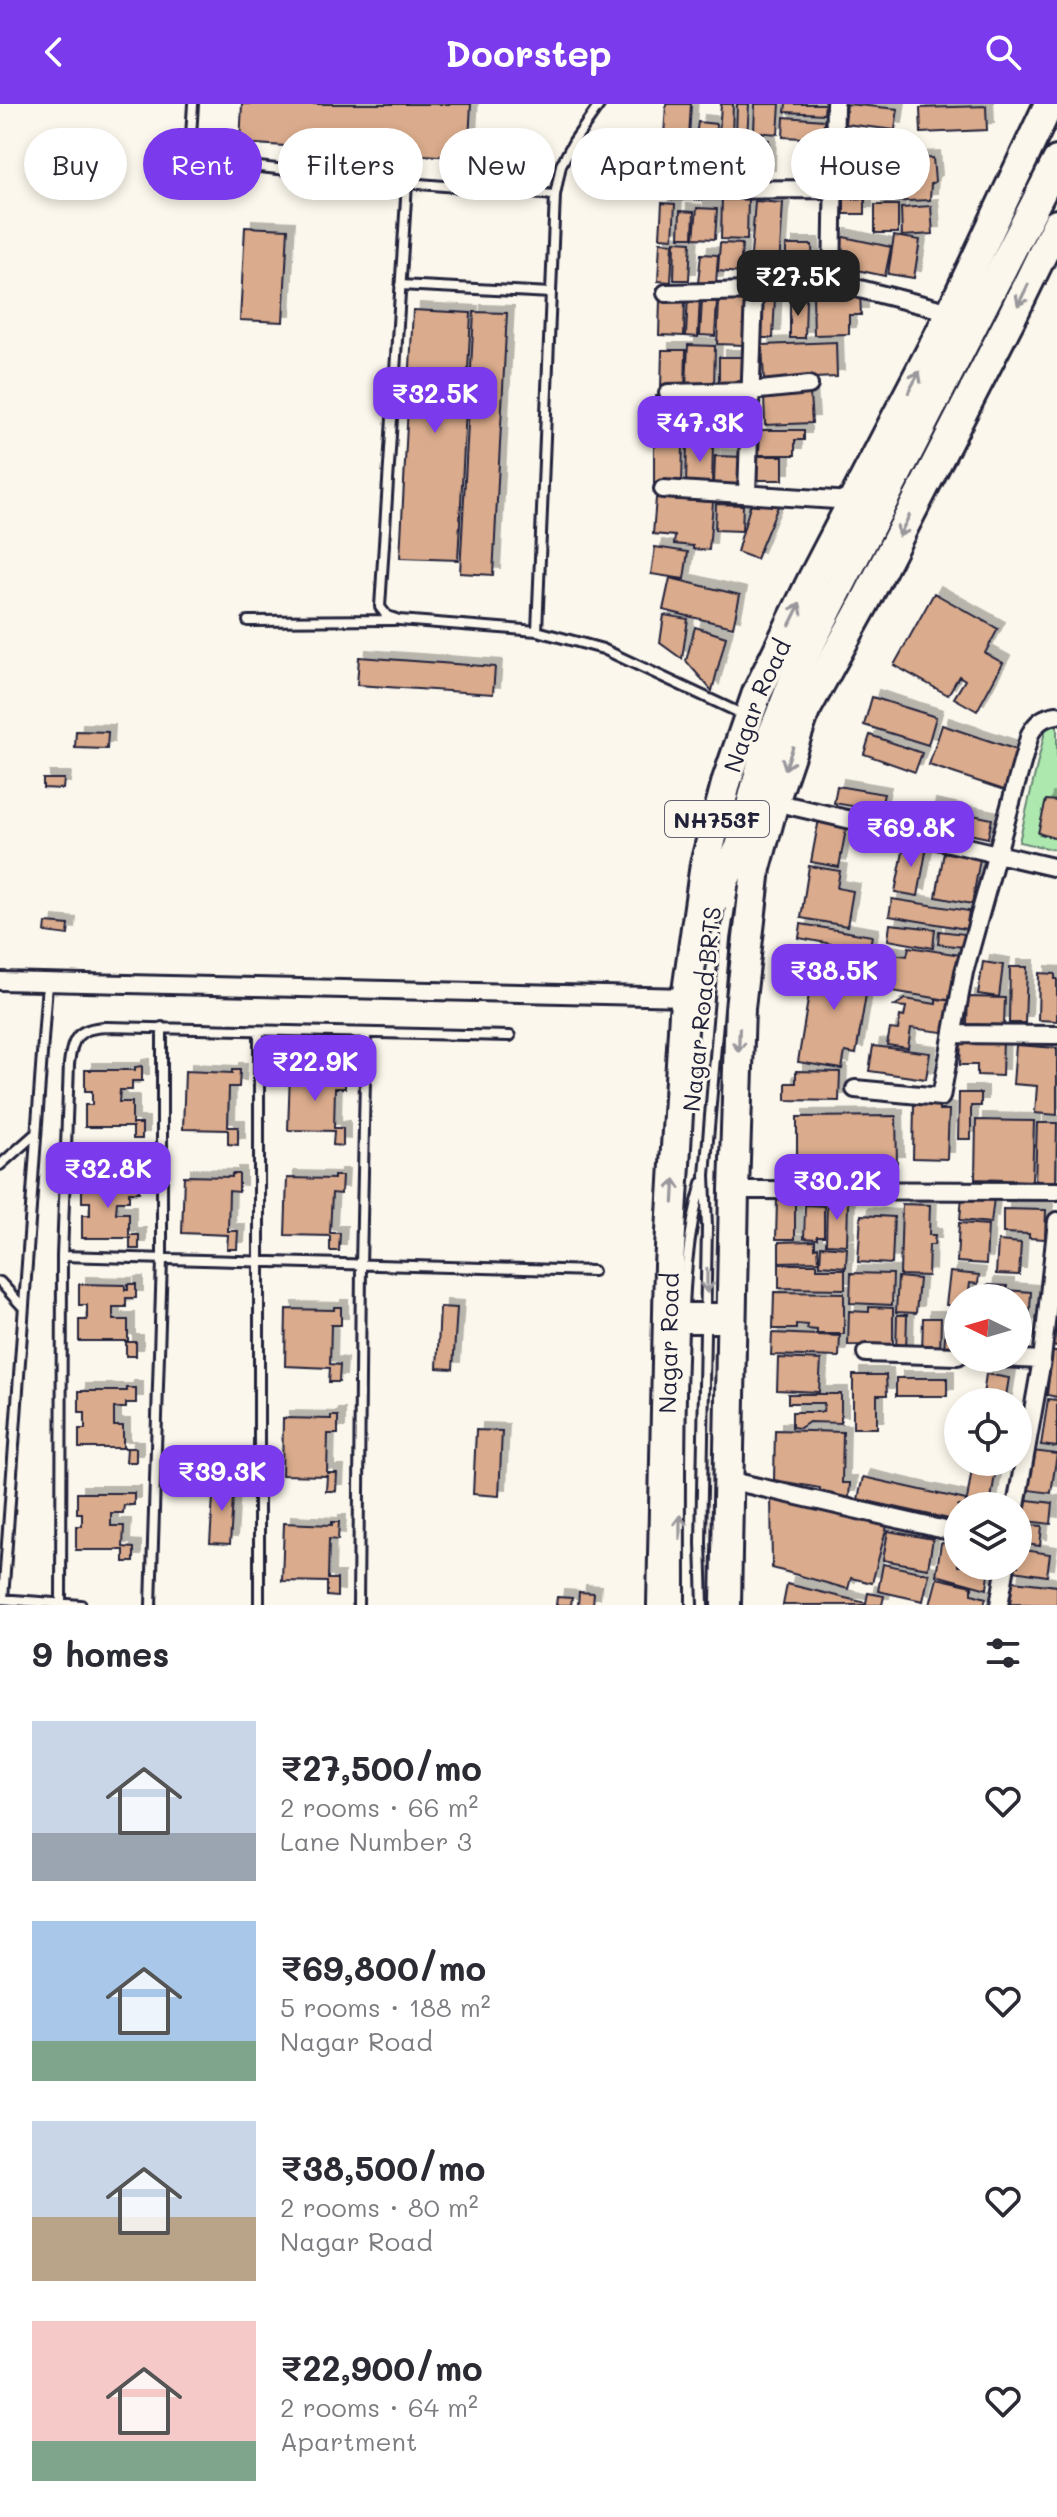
<!DOCTYPE html>
<meta charset="utf-8">
<style>
body{margin:0;font-family:Mali,sans-serif;background:#f7f7f7;color:#2b2b33;height:100vh;display:flex;flex-direction:column;font-size:30px;white-space:nowrap}
*{box-sizing:border-box;margin:0}
p{font-size:26px;color:#7c7c81}
.icon{flex:none;width:44px;height:44px;fill:none;stroke:currentColor;stroke-width:2;stroke-linecap:round;stroke-linejoin:round}
.map{position:relative;height:1501px;overflow:hidden}
.panel{display:flex;flex-direction:column;background:#fff;flex:1}
.panel>*{flex:none}
.banner{position:absolute;left:24px;top:24px;width:1010px;height:72px;display:flex;gap:16px}
.needle{width:52px;rotate:275deg}
.controls{position:absolute;left:944px;top:1180px;display:grid;gap:16px}
.controls a{display:grid;place-items:center;width:88px;height:88px;border-radius:50%;background:#fff;box-shadow:0 4px 12px #0003;font-size:40px}
.price{position:absolute;translate:-50% -68px;padding:0 18px;border-radius:16px;background:#7c3aed;color:#fff;font-size:26px;line-height:52px;filter:drop-shadow(0 2px 4px #0008)}
.price::after{content:'';position:absolute;left:50%;top:48px;width:24px;height:18px;margin-left:-12px;background:inherit;clip-path:polygon(0 0,100% 0,50% 100%)}
.price.current{background:#222;color:#fff}
ul{padding:0;list-style:none}
li{display:flex;align-items:center;gap:24px;height:200px;padding:0 32px}
li span{display:grid;place-items:center;flex:none;width:224px;height:160px;border-radius:0px;color:#555}
li>.icon{margin-inline-start:auto}
span .icon{width:96px;height:96px;fill:#fffc;stroke-width:1}
li b{font-size:34px}
h2{display:flex;justify-content:space-between;align-items:center;height:96px;padding:0 32px;font-size:34px}
.pill{padding:0 28px;border-radius:36px;background:#fff;box-shadow:0 4px 12px #0003;font-size:28px;line-height:72px}
.pill.current{background:#7c3aed;color:#fff}
header{display:flex;justify-content:space-between;align-items:center;height:104px;padding:0 32px;background:#7c3aed;color:#fff;font-size:36px;font-weight:700}
.map>svg:first-child{display:block}
.green{fill:#ade9af;stroke:#688675;stroke-width:2}
.building{fill:#daab8c;stroke:#22223b;stroke-width:2;filter:url(#shadow)}
.lines{fill:none;stroke-linecap:round;stroke-linejoin:round}
.service-casing{stroke:#22223b;stroke-width:14}
.minor-casing{stroke:#22223b;stroke-width:22}
.trunk-casing{stroke:#22223b;stroke-width:34}
.service{stroke:#fbf7ec;stroke-width:8}
.minor{stroke:#fbf7ec;stroke-width:16}
.trunk{stroke:#fbf7ec;stroke-width:28}
.oneway{stroke:#99979c}
.labels{text-anchor:middle;dominant-baseline:central;stroke-width:6;stroke-linejoin:round;paint-order:stroke}
.shield{fill:#fbf7ec;stroke:#636270;stroke-width:2}
.shield-label{font-size:22px;font-weight:bold;fill:#22223b}
.street-label{font-size:24px;fill:#22223b;stroke:#fbf7ec}
</style>
<header><svg class="icon" aria-label="back" viewBox="0 0 24 24"><path d="M15 5l-7 7 7 7"/></svg>Doorstep<svg class="icon" aria-label="search" viewBox="0 0 24 24"><circle cx="10" cy="10" r="6"/><path d="M15 15l6 6"/></svg></header>
<div class="map">
<svg width="1057" height="1501" viewBox="0 0 1057 1501">
<defs>
<filter id="shadow"><feDropShadow dx="7" dy="-7" stdDeviation="0" flood-color="#0004"/></filter>
</defs>
<rect width="100%" height="100%" fill="#fbf7ec"/>
<filter id="ink" filterUnits="userSpaceOnUse"><feTurbulence type="fractalNoise" baseFrequency=".0125" numOctaves="2"/><feDisplacementMap in="SourceGraphic" scale="16" xChannelSelector="R" yChannelSelector="G"/><feConvolveMatrix kernelMatrix="1 2 1 2 8 2 1 2 1" color-interpolation-filters="sRGB"/></filter>
<g filter="url(#ink)">
<path class="green" d="M1057,620V746L1019,738L1046,623Z"/>
<path class="building" d="M242,0H471L468,54L240,39Z
M666,0H691L689,33L664,32Z
M721,0H733L732,31H719Z
M737,0H749L747,34H736Z
M755,0H780L778,30L754,28Z
M786,0H825L824,10L785,8Z
M847,0L898,5L895,26L845,20Z
M986,2L987,26L921,29L920,4Z
M784,13L824,16L823,35L783,33Z
M698,18L716,20L715,34L696,32Z
M721,32L732,33L729,75L718,74Z
M692,34L718,35L717,71L690,70Z
M752,35L769,36L768,73H752Z
M734,39L748,40L746,75L732,74Z
M881,45V61L847,62V46Z
M933,54L935,78L931,80L930,96L886,98L884,57Z
M878,64L880,91L843,93L841,66Z
M722,93L748,94L747,136L721,135Z
M844,95H865V110H844Z
M755,97L783,99L778,180L749,178Z
M662,99L675,100L673,134L660,133Z
M875,101H898V129H875Z
M931,102L933,130L902,132L901,104Z
M697,104L717,105L715,135L694,134Z
M680,107L694,108L693,133H679Z
M245,123L288,125L283,218L240,216Z
M839,132L891,143L885,172L833,161Z
M894,132L920,136L914,174L888,170Z
M675,137L691,138L689,176H674Z
M660,138L673,139L671,178L658,177Z
M720,139L742,140L740,169L718,167Z
M786,141H812L813,168H799V163L786,164Z
M701,150L718,151L716,180L698,179Z
M813,190H860L861,211H849V230L814,231Z
M688,191L700,192L698,233L686,232Z
M757,193H775L773,234H756Z
M660,194L685,195L684,232L659,231Z
M790,194H806L805,234H790Z
M702,196L717,197L715,232L700,231Z
M719,197H745L744,241L717,240Z
M413,206L471,209L458,456L400,454Z
M474,208L507,209L493,471L460,469Z
M836,238L837,273L764,276L762,241Z
M688,241L715,242L714,284L686,283Z
M662,246H686L685,286L661,285Z
M719,253H745V282H719Z
M810,290L812,319L765,321L764,292Z
M656,292H681L680,331H655Z
M684,292H712L711,337L682,336Z
M744,293V312L722,313V294Z
M714,313H741V334L714,333Z
M760,326H804V336H795V351H759Z
M687,339L713,340L712,381L686,380Z
M654,341H683L682,380H654Z
M715,352L745,353L744,381L714,380Z
M750,352H783V376H750Z
M753,392L779,400L756,455L737,448Z
M656,394L713,398L709,446L693,445V442L674,440L675,432L653,430Z
M716,400L743,401L742,427L715,426Z
M655,443L688,448L684,475L651,470Z
M670,474L740,491L733,523L663,506Z
M934,489L998,525L985,549L1003,559L977,607L954,594L965,576L959,572L948,591L894,561Z
M664,511L688,515L682,555L660,539Z
M695,523L726,533L712,587L686,557Z
M359,553L495,563L493,590L357,581Z
M872,593L936,613L928,641L864,621Z
M942,621L1020,647L1007,687L929,661Z
M76,627L108,628L107,645L75,644Z
M870,631L922,649L915,668L864,650Z
M43,675H64L63,685L43,684Z
M837,682L884,690L880,707L834,699Z
M1046,696L1057,697V735L1038,729Z
M929,702L992,715L988,734L925,721Z
M819,715L847,720L839,763L811,758Z
M905,738L927,742L918,792L895,788Z
M944,748L980,755L972,800L936,793Z
M809,762L840,767L837,784L853,787L847,822L801,814Z
M892,795L969,807L966,825L889,812Z
M46,819L69,821L68,831L45,828Z
M801,820L872,832L869,847L799,834Z
M890,820L935,825L933,844L888,836Z
M939,827L965,830L963,843L938,840Z
M909,843L961,851L954,897L879,885L884,849L907,852Z
M815,852L871,861L856,950L845,948L842,965L798,958Z
M983,858L1003,861L999,893L978,890Z
M1010,863H1027L1025,919H1009Z
M1039,869L1055,870V875H1057V917L1038,916Z
M968,893L1005,894L1004,921L967,920Z
M905,895L936,900V895L953,897L949,929L911,924L908,944L887,941L890,925L898,926L900,912L904,913L906,903L894,902Z
M961,933L1003,934L1002,972L977,971V961H960Z
M1016,941L1057,944V1011L1035,1009L1037,982L1013,980Z
M873,942L930,949L926,975L869,967Z
M142,962V977H132V986H120L119,998H132V1020H142V1035H133V1023H85V1001H92V987H85V966H135V963Z
M232,966H240L239,983H229L228,1023H238V1041L228,1040V1026L183,1025L185,967L232,969Z
M338,967H345V984H335L334,1024H343V1042L333,1041L334,1027L288,1026L290,968L338,970Z
M796,967L840,968L839,997L786,996V979H796Z
M959,989H981V1002H971V1035H958Z
M914,1000L939,1001V1006H949L947,1055L913,1054Z
M896,1012L897,1059L797,1061V1013Z
M976,1016L1034,1017L1032,1077L975,1075Z
M1037,1019H1057L1056,1081L1035,1080Z
M232,1070H239V1088L229,1087L228,1127H238L237,1145H227L228,1131L182,1129L184,1072L232,1073Z
M334,1072H342L341,1090L332,1089L330,1129H340L339,1147H330V1132L285,1131L287,1074L334,1075Z
M130,1074H139V1088H129V1097H117L116,1109H129V1131H139V1145H130V1134H82V1111H90V1098H82V1077H130Z
M962,1091L994,1094L991,1119L960,1116Z
M777,1096H795V1135H776Z
M827,1096L848,1097L847,1141L826,1140Z
M902,1100L930,1101L929,1131H935L934,1141H929L928,1172L900,1171Z
M805,1101L824,1102V1132H817V1135L804,1134Z
M1003,1105L1046,1106L1045,1135L1029,1134V1130L1003,1129Z
M861,1111L894,1113L892,1160L858,1158Z
M959,1119L988,1121L986,1160L957,1158Z
M815,1137V1144L818,1143L819,1157L779,1158V1138Z
M998,1137L1021,1139L1019,1171L996,1170Z
M821,1142L847,1144L846,1163L820,1161Z
M779,1160H817V1165H845V1185L779,1184Z
M950,1168L979,1171L978,1180L970,1179L968,1194H958V1203L946,1201Z
M851,1169L893,1170L892,1201L850,1199Z
M898,1173L919,1175L916,1209L896,1208Z
M79,1180L125,1181V1186H128V1180H136V1194H126V1203H113V1216H128V1238H136V1252H126V1237H79V1216H87V1201H79Z
M987,1181L1007,1182V1186L1031,1188L1029,1222L1018,1221V1194H986Z
M774,1188L844,1189V1230H817V1226L807,1225L808,1221L796,1220V1225H773Z
M1057,1202V1243L1052,1242Z
M334,1203H341V1221H331L330,1260L340,1261L339,1278H329L330,1264L285,1262L286,1205L334,1206Z
M440,1203L457,1204L453,1265L437,1264Z
M869,1203L893,1204V1242L848,1241L849,1207L869,1208Z
M947,1210L958,1211V1246L944,1245Z
M897,1211H907L906,1248H896Z
M923,1214H941L940,1249L922,1248Z
M1018,1222H1026L1025,1242L1018,1241Z
M772,1229L840,1232L839,1253L771,1251Z
M1052,1248H1057V1293L1047,1291Z
M778,1254L821,1256L819,1288L777,1286Z
M986,1270L1009,1274L1005,1298H982Z
M853,1271H886L887,1291H877V1324H853Z
M896,1274H947V1292H896Z
M127,1284H136V1299H126V1304H114V1322H123V1344H136V1358H126L127,1344H79V1325H85V1308H79V1287H127Z
M788,1290H841V1319L809,1318L800,1324L792,1323V1308H823L824,1299H788Z
M1048,1295L1057,1296V1343L1041,1341Z
M331,1312H338V1330H328L327,1369H337L336,1387H326L327,1372L282,1371L283,1314L331,1315Z
M476,1326L502,1327L499,1392L473,1390Z
M775,1326L843,1328L842,1379H850L849,1394L820,1393V1384L774,1376Z
M1033,1347L1057,1350L1051,1389L1028,1386Z
M973,1358H997L990,1402H966Z
M863,1373L966,1396L965,1402H958V1417L858,1395Z
M214,1378L234,1379L230,1440L210,1439Z
M77,1389H134V1401H124L123,1409H111V1422H124L123,1443L134,1444V1458H124V1446H76V1422H82V1409H77Z
M771,1390L887,1422L872,1479L851,1474L848,1485L772,1464Z
M1019,1395L1053,1399L1051,1420L1018,1416Z
M332,1418H339L338,1436L329,1435L328,1475H337V1493L327,1492V1478L282,1477L284,1419L332,1421Z
M1018,1420L1042,1422L1040,1442L1018,1439Z
M888,1427L933,1435L928,1464L883,1456Z
M941,1439L958,1441V1462H990L987,1485L936,1471Z
M1018,1445L1050,1450L1047,1472L1007,1466L1008,1462H1018Z
M883,1460L929,1470L923,1497L878,1487Z
M937,1474L972,1482V1490L986,1494L984,1501H930Z
M1013,1477L1057,1482V1501L1010,1500Z
M787,1480L866,1499L868,1489L884,1492L882,1501H783Z
M579,1488L594,1489L593,1501H578Z
M557,1493L572,1494L571,1501H556Z"/>
<g class="lines">
<defs>
<path id="service" d="M193,0L190,48L203,57L407,79L555,91L537,527L603,545L744,611
M407,79L380,503L387,512L399,516L537,527
M555,91L561,61L574,37L600,0
M400,181L551,189
M248,517L394,516
M259,927V1501
M0,1061L34,1031
M62,1152L593,1167
M0,1178L23,1203
M0,1495L81,1501
M3,1495L47,880
M61,1500L62,1152L69,960C72,933 78,924 106,923L510,932
M151,1501L162,1156V923
M358,1501L361,1162L366,929
M680,1501C680,1419 679,1337 682,1255C684,1196 685,1136 702,1079
M703,1501L701,1439L707,1123L705,1071L725,835L733,784"/>
<path id="minor" d="M675,86L832,85
M832,178L835,0
M666,189L754,187L832,178L951,208
M668,289L750,287L809,281
M663,385L852,397
M747,390L754,187
M774,698L1057,764
M0,877L687,893
M953,930L1057,931
M855,985L941,993L964,868L1030,630C1037,618 1043,613 1057,611
M734,1086L1057,1087
M866,1249L958,1252
M999,1254L1042,1256
M728,1376L958,1429
M1016,1402L1042,1256L1057,1117
M999,1501L1006,1462"/>
<g id="trunk">
<path d="M702,816L719,788L740,743L764,652L802,556L1057,57"/>
<path d="M668,1214H731"/>
<path id="s1" d="M662,1501L669,1161L684,909L705,760L727,676L757,589L813,474L951,208L1049,0"/>
<path d="M726,1501L734,1086L740,904L756,764L774,698L805,607L864,500L1014,208L1057,120"/>
</g>
</defs>
<use href="#service" class="service-casing"/>
<use href="#minor" class="minor-casing"/>
<use href="#trunk" class="trunk-casing"/>
<use href="#service" class="service"/>
<use href="#minor" class="minor"/>
<use href="#trunk" class="trunk"/>
</g>
<defs><path id="oneway-shaft" d="M-6 0H5M1.5-3L5.5 0L1.5 3" fill="none" stroke-width="1.6" stroke-linecap="round" stroke-linejoin="round" transform="scale(2)"/></defs>
<g class="oneway">
<use href="#oneway-shaft" transform="translate(1023 191) rotate(116)"/>
<use href="#oneway-shaft" transform="translate(914 278) rotate(-62)"/>
<use href="#oneway-shaft" transform="translate(904 422) rotate(117)"/>
<use href="#oneway-shaft" transform="translate(795 510) rotate(-64)"/>
<use href="#oneway-shaft" transform="translate(789 654) rotate(109)"/>
<use href="#oneway-shaft" transform="translate(739 936) rotate(92)"/>
<use href="#oneway-shaft" transform="translate(674 1087) rotate(-87)"/>
<use href="#oneway-shaft" transform="translate(707 1177) rotate(90)"/>
<use href="#oneway-shaft" transform="translate(680 1423) rotate(-90)"/>
</g>
</g>
<g class="labels">
<rect class="shield" x="665" y="697" width="104" height="36" rx="6"/>
<g class="shield-label">
<text x="717" y="715">NH753F</text>
</g>
<g class="street-label">
<text stroke="none"><textPath href="#s1" startOffset="910">Nagar Road</textPath></text>
<text transform="translate(701 905) rotate(-84)">Nagar Road BRTS</text>
<text stroke="none"><textPath href="#s1" startOffset="262">Nagar Road</textPath></text>
</g>
</g>
</svg>
<div class="controls">
<a><svg class="needle" viewBox="-14 -14 28 28"><path d="M0-13l5 13h-10z" fill="#e53935"/><path d="M0 13l5-13h-10z" fill="#7c7c81"/></svg></a>
<a><svg class="icon" aria-label="locate" viewBox="0 0 24 24"><circle cx="12" cy="12" r="6"/><path d="M12 2v4M12 18v4M2 12h4M18 12h4"/></svg></a>
<a><svg class="icon" aria-label="layers" viewBox="0 0 24 24"><path d="M12 4l9 5-9 5-9-5zM3 14l9 5 9-5"/></svg></a>
</div>
<b class="price current" style="left:798px;top:214px">₹27.5K</b>
<b class="price" style="left:435px;top:331px">₹32.5K</b>
<b class="price" style="left:700px;top:360px">₹47.3K</b>
<b class="price" style="left:911px;top:765px">₹69.8K</b>
<b class="price" style="left:834px;top:908px">₹38.5K</b>
<b class="price" style="left:315px;top:999px">₹22.9K</b>
<b class="price" style="left:108px;top:1106px">₹32.8K</b>
<b class="price" style="left:837px;top:1118px">₹30.2K</b>
<b class="price" style="left:222px;top:1409px">₹39.3K</b>
<div class="banner">
<a class="pill">Buy</a>
<a class="pill current">Rent</a>
<a class="pill">Filters</a>
<a class="pill">New</a>
<a class="pill">Apartment</a>
<a class="pill">House</a>
</div>
</div>
<section class="panel">
<h2>9 homes<svg class="icon" aria-label="filters" viewBox="0 0 24 24"><path d="M4 7h16M4 17h16"/><circle cx="9" cy="7" r="2"/><circle cx="15" cy="17" r="2"/></svg></h2>
<ul>
<li><span style="background:linear-gradient(#c9d6e8 70%,#9aa5b1 0)"><svg class="icon" aria-label="home" viewBox="0 0 24 24"><path d="M3 11l9-7 9 7M6 9v11h12V9"/></svg></span><div><b>₹27,500/mo</b><p>2 rooms · 66 m²</p><p>Lane Number 3</p></div><svg class="icon" aria-label="heart" viewBox="0 0 24 24"><path d="M12 20l-8-8c-3-5 5-10 8-4 3-6 11-1 8 4z"/></svg></li>
<li><span style="background:linear-gradient(#a9c7e8 75%,#7fa58c 0)"><svg class="icon" aria-label="home" viewBox="0 0 24 24"><path d="M3 11l9-7 9 7M6 9v11h12V9"/></svg></span><div><b>₹69,800/mo</b><p>5 rooms · 188 m²</p><p>Nagar Road</p></div><svg class="icon" aria-label="heart" viewBox="0 0 24 24"><path d="M12 20l-8-8c-3-5 5-10 8-4 3-6 11-1 8 4z"/></svg></li>
<li><span style="background:linear-gradient(#c9d6e8 60%,#b9a48a 0)"><svg class="icon" aria-label="home" viewBox="0 0 24 24"><path d="M3 11l9-7 9 7M6 9v11h12V9"/></svg></span><div><b>₹38,500/mo</b><p>2 rooms · 80 m²</p><p>Nagar Road</p></div><svg class="icon" aria-label="heart" viewBox="0 0 24 24"><path d="M12 20l-8-8c-3-5 5-10 8-4 3-6 11-1 8 4z"/></svg></li>
<li><span style="background:linear-gradient(#f6c9c9 75%,#7fa58c 0)"><svg class="icon" aria-label="home" viewBox="0 0 24 24"><path d="M3 11l9-7 9 7M6 9v11h12V9"/></svg></span><div><b>₹22,900/mo</b><p>2 rooms · 64 m²</p><p>Apartment</p></div><svg class="icon" aria-label="heart" viewBox="0 0 24 24"><path d="M12 20l-8-8c-3-5 5-10 8-4 3-6 11-1 8 4z"/></svg></li>
</ul>
</section>
